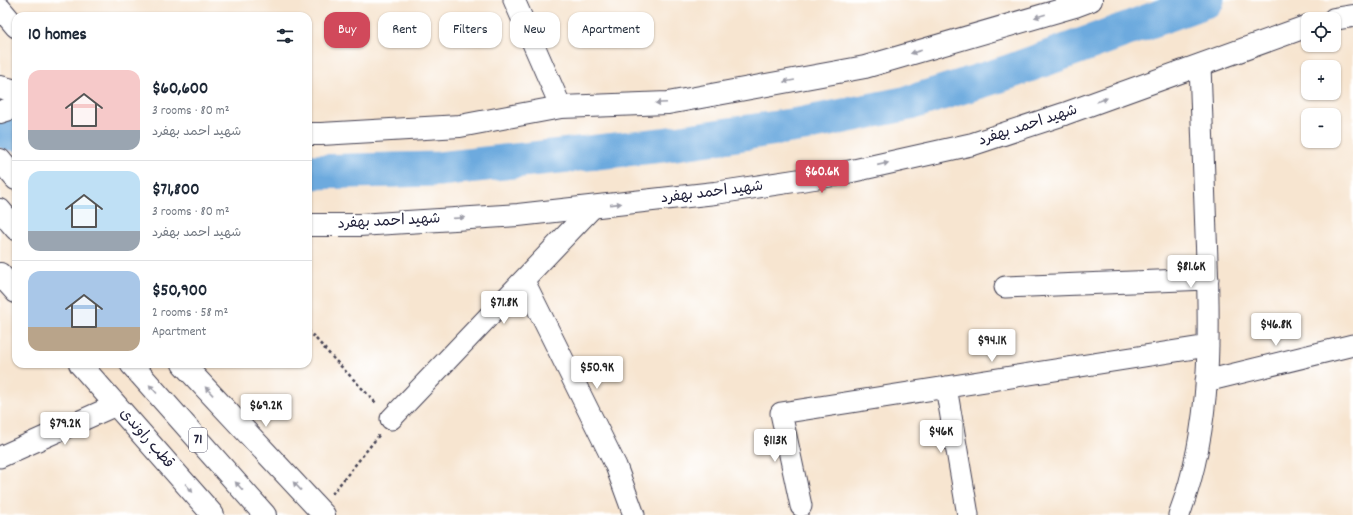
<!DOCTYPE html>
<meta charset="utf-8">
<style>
body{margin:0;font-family:Dekko,"Playpen Sans Arabic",sans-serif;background:#f6f6f7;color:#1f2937;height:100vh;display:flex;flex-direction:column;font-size:15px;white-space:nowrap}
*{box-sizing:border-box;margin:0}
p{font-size:13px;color:#747a83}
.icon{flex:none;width:22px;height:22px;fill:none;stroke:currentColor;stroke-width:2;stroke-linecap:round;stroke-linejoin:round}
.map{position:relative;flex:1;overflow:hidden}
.sheet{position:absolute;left:12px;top:12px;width:300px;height:356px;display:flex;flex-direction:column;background:#fff;border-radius:12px;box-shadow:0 1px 3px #0004}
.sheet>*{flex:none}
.hud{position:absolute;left:324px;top:12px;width:380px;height:36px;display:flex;gap:8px}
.fabs{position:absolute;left:1301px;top:12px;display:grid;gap:8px}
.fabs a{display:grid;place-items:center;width:40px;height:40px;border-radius:8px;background:#fff;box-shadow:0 1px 3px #0004;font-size:20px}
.price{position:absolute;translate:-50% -34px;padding:0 9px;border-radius:4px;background:#fff;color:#222;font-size:13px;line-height:26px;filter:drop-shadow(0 1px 2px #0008)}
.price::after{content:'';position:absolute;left:50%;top:24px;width:12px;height:9px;margin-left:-6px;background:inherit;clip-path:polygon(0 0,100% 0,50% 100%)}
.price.on{background:#d1495b;color:#fff}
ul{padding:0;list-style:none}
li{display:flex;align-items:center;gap:12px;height:100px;padding:0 16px}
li+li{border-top:1px solid #e0e1e3}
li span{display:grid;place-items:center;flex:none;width:112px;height:80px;border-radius:12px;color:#555}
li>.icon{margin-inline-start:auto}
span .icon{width:48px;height:48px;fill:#fffc;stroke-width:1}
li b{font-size:17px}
h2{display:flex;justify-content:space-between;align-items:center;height:48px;padding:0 16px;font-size:17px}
.tag{padding:0 14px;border-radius:12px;background:#fff;box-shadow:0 1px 3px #0004;font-size:14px;line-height:36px}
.tag.on{background:#d1495b;color:#fff}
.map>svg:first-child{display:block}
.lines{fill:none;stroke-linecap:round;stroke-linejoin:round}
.river{stroke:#6daade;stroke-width:35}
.minor-casing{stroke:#423f51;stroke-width:23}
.major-casing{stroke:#423f51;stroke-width:24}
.highway-casing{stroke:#423f51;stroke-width:24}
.path{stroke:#423f51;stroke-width:2.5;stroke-dasharray:3 3;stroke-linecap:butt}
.minor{stroke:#fff;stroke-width:21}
.major{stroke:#fff;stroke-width:22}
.highway{stroke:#fff;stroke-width:22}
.oneway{fill:#9c9ca7}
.labels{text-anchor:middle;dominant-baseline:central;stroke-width:4;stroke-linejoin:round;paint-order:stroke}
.shield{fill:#fff;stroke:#646476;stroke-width:1}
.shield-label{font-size:14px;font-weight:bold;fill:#22223b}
.street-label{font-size:15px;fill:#22223b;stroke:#fff}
</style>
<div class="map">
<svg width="1353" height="515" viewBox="0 0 1353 515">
<rect width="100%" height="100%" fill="#fff"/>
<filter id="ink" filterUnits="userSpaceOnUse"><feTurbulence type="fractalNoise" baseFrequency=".025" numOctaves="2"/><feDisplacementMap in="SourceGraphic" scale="8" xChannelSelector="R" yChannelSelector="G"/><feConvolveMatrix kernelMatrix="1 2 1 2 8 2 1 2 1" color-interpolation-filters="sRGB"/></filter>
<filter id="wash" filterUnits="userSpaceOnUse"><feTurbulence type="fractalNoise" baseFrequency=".012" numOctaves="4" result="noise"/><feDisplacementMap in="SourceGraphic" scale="16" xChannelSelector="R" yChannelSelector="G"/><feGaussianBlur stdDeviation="0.9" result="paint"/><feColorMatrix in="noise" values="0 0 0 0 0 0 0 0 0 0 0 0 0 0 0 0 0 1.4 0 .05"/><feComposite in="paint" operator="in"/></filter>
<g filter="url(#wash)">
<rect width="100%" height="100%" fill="#f7e5d0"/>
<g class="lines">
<path class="river" d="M9,133L16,134
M308,172L439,169L662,145L804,124L909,103L1009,72L1207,0"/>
</g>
</g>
<g filter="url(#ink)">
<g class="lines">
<defs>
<path id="minor" d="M514,0L561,107
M0,8L16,27
M524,281L616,466L634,515
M1005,287L1208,279
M1206,381L1353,345
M946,387L968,515
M391,419L593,207
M0,457L116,405
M801,506L781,413L1208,346
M1179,515C1213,426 1210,328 1206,234C1204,178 1202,121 1200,65"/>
<path id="major" d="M1334,19L1353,16
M0,87L16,91
M0,112L16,107
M308,134H321L460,126L561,107L668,103L865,67L1075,6L1091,0
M0,160L16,179
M308,225H359L518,215L715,193L834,175L973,144L1064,114L1308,26
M183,364L324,515"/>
<path id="highway" d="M0,210L16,229
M0,274L16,292
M80,364L213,515
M131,364L265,515"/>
</defs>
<use href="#minor" class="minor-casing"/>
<use href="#major" class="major-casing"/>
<use href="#highway" class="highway-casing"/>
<path class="path" d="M308,330L333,358L377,404
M332,494L380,434"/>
<use href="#minor" class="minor"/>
<use href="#major" class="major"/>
<use href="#highway" class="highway"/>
</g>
<defs><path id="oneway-solid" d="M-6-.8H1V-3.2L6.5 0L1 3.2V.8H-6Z"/></defs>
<g class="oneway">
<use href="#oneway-solid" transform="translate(1040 16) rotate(164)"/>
<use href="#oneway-solid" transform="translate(916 52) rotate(164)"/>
<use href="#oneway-solid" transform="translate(789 81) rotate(170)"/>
<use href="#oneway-solid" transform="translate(1102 100) rotate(-20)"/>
<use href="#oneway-solid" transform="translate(661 103) rotate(178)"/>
<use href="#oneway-solid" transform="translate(883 164) rotate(-13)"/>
<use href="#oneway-solid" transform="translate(616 204) rotate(-6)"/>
<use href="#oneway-solid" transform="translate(459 218) rotate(-4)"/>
<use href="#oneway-solid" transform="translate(153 389) rotate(-132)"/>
<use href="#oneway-solid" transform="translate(209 391) rotate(-133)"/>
<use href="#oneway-solid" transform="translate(239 486) rotate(-132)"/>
<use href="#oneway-solid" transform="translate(297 486) rotate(-133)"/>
<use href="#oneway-solid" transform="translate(189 488) rotate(49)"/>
</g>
</g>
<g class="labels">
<rect class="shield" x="189" y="428" width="18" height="24" rx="3"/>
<g class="shield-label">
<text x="198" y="440">71</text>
</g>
<g class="street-label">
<text transform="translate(1028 126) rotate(-18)">شهید احمد بهفرد</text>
<text transform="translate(712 193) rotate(-7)">شهید احمد بهفرد</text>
<text transform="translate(389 222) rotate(-3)">شهید احمد بهفرد</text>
<text transform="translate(146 439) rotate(49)">قطب راوندی</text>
</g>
</g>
</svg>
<div class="fabs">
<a><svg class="icon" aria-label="locate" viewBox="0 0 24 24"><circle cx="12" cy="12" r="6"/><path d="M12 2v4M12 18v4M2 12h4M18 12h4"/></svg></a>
<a>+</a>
<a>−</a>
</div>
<b class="price on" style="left:822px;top:194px">$60.6K</b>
<b class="price" style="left:1191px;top:289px">$81.6K</b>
<b class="price" style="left:504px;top:325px">$71.8K</b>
<b class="price" style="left:1276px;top:347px">$46.8K</b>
<b class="price" style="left:992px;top:363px">$94.1K</b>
<b class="price" style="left:597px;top:390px">$50.9K</b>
<b class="price" style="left:266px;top:428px">$69.2K</b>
<b class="price" style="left:65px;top:446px">$79.2K</b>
<b class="price" style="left:941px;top:454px">$46K</b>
<b class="price" style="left:775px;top:463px">$113K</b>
<div class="hud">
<a class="tag on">Buy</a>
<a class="tag">Rent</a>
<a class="tag">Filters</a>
<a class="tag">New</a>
<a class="tag">Apartment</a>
</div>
<section class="sheet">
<h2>10 homes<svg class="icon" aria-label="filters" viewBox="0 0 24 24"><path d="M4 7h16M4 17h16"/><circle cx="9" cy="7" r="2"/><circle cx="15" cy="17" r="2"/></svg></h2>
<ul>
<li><span style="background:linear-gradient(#f6c9c9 75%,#9aa5b1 0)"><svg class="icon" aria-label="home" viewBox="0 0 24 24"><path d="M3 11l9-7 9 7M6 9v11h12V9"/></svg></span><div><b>$60,600</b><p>3 rooms · 80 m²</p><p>شهید احمد بهفرد</p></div></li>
<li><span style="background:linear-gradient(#bfe0f5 75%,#9aa5b1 0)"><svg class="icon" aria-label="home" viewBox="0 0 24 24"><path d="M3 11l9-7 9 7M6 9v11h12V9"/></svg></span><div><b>$71,800</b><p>3 rooms · 80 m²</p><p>شهید احمد بهفرد</p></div></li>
<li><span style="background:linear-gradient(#a9c7e8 70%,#b9a48a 0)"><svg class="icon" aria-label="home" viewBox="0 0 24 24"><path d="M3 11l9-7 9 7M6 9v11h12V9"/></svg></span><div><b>$50,900</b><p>2 rooms · 58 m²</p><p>Apartment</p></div></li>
</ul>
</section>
</div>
